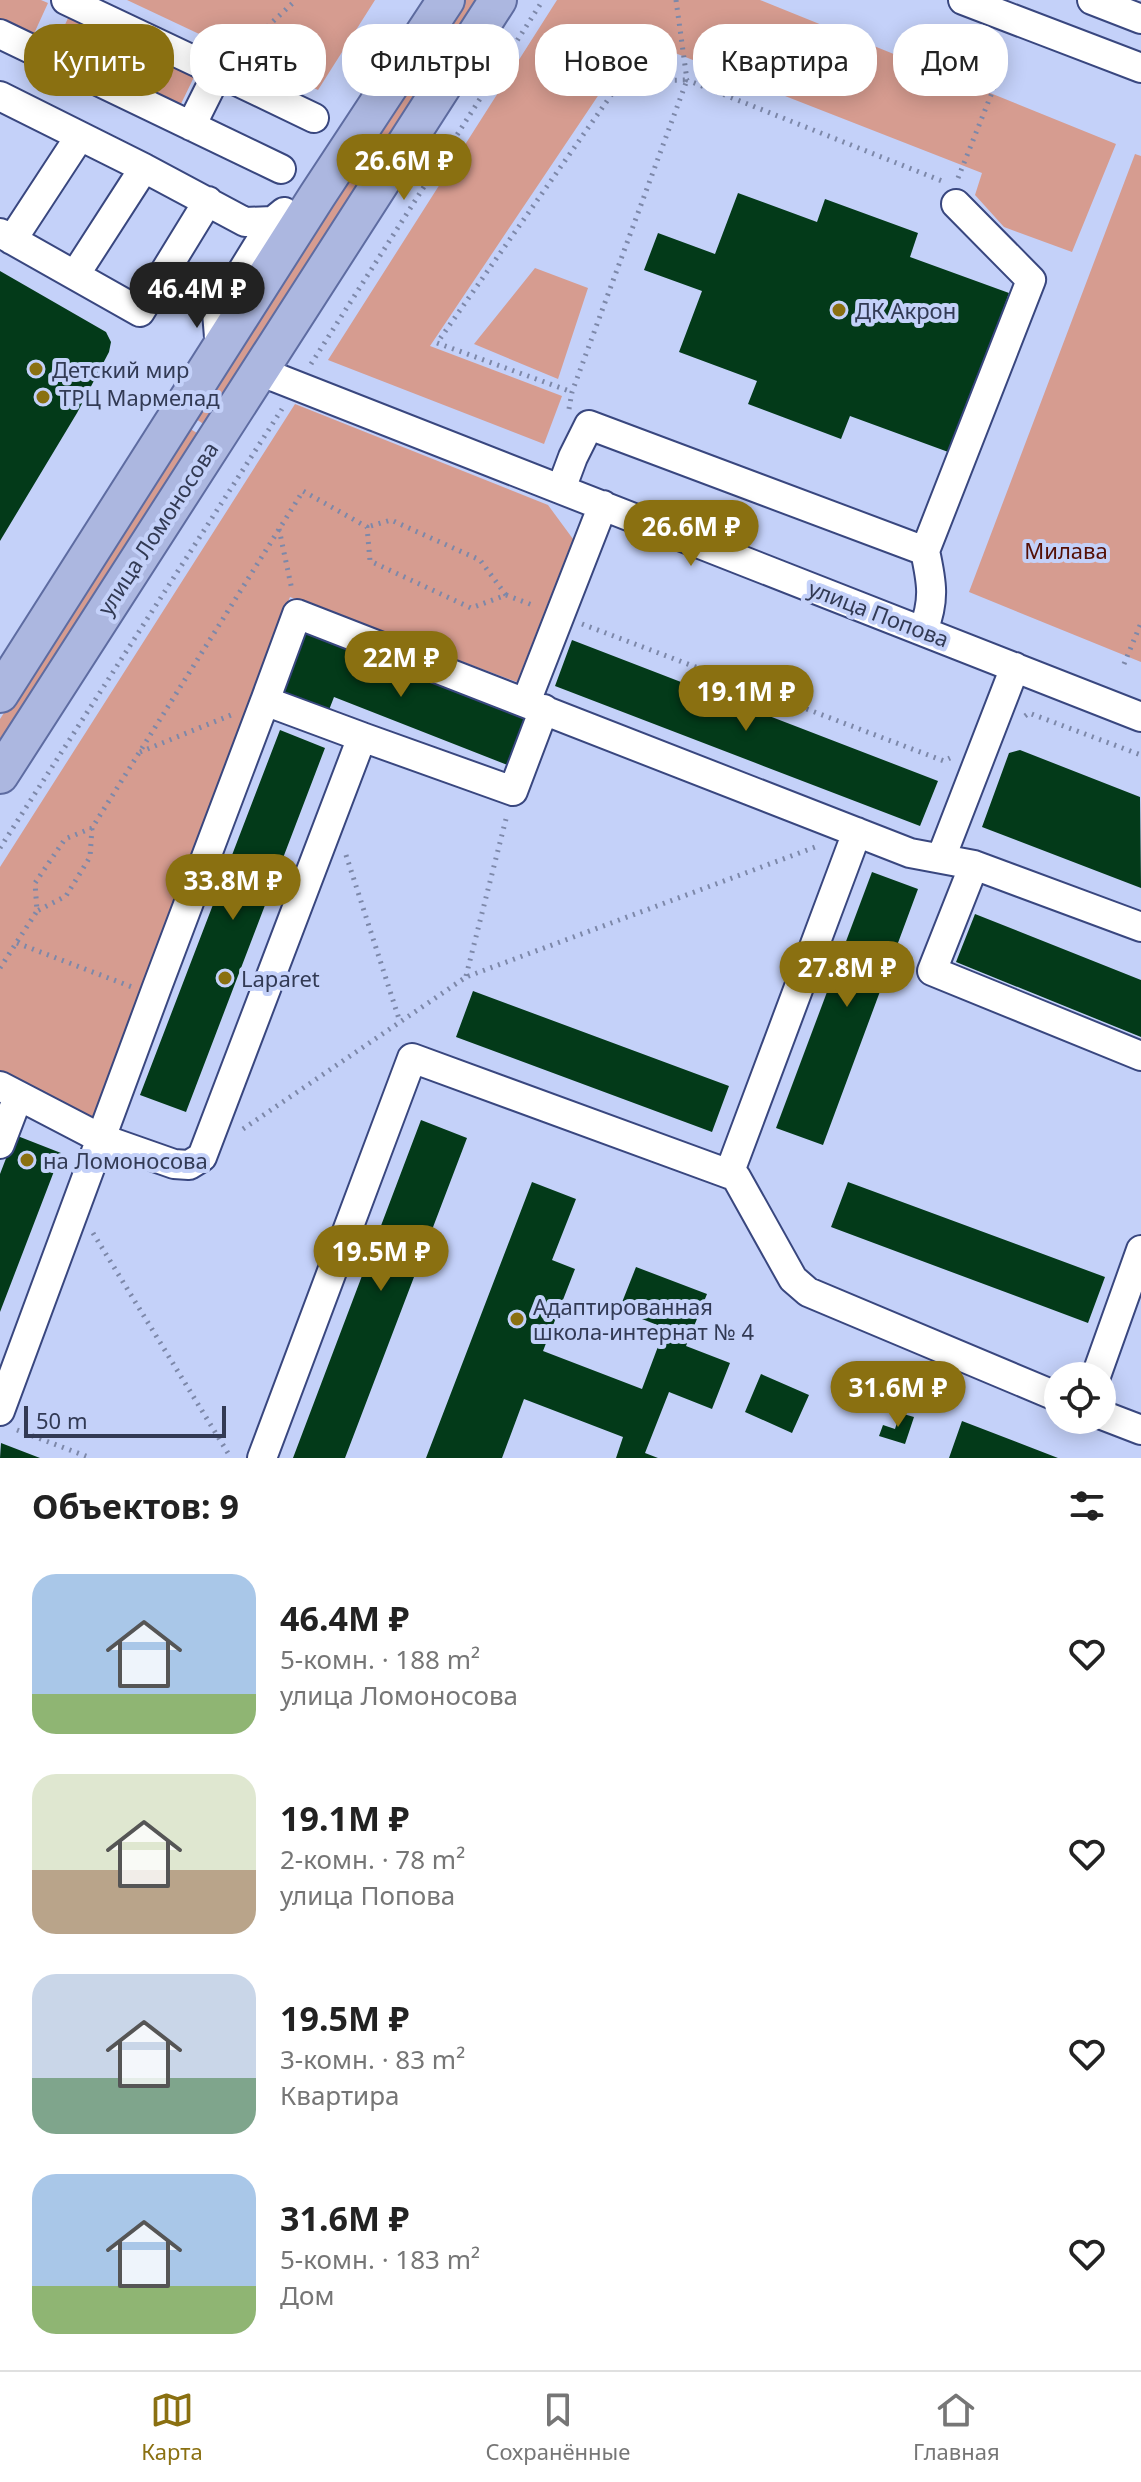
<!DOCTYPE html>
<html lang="ru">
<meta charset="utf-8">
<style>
body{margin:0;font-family:"Noto Sans",sans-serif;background:#f2f2f2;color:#222;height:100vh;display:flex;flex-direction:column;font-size:30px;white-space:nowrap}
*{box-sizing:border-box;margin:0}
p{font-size:26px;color:#767676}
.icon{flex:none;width:44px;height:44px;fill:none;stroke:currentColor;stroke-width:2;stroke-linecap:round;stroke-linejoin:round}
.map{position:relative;height:1458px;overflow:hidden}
.details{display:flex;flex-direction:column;background:#fff;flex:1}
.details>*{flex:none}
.guide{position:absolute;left:24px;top:24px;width:1094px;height:72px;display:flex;gap:16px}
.controls{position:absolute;left:1044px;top:1362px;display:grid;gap:16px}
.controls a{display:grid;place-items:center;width:72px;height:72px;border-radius:50%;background:#fff;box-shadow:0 4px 20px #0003;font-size:40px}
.scale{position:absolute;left:24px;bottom:20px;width:202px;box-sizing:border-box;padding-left:8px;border:4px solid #323a54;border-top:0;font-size:22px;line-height:28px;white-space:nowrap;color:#323a54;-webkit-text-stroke:6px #c4d1f9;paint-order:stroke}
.price{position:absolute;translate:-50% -68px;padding:0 18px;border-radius:28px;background:#8a7011;color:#fff;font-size:26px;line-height:52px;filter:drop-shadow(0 2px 4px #0008)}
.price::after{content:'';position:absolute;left:50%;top:48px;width:24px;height:18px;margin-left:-12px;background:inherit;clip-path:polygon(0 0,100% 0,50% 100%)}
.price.on{background:#222;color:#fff}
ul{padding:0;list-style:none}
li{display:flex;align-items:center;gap:24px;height:200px;padding:0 32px}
li span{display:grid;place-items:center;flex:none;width:224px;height:160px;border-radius:24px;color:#555}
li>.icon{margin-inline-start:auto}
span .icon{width:96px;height:96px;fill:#fffc;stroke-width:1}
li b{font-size:34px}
h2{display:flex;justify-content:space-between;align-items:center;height:96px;padding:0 32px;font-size:34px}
.pill{padding:0 28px;border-radius:32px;background:#fff;box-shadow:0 4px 20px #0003;font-size:28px;line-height:72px}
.pill.on{background:#8a7011;color:#fff}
.menu{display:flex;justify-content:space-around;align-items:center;height:112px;border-top:2px solid #e0e0e0;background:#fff;font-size:22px;color:#767676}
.menu a{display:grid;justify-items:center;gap:4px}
.menu .on{color:#8a7011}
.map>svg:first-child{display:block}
.green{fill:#d69c90}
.building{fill:#033a19}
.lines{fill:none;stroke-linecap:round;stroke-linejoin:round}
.minor-casing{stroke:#39477f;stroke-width:32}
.major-casing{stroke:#5e6ca1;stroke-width:40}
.path{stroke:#7d88a9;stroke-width:5;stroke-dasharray:2 6;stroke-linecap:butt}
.minor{stroke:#fff;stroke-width:28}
.major{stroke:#acb7e0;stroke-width:36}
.poi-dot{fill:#8a7011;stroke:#c4d1f9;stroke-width:3}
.labels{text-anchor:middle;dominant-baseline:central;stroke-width:8;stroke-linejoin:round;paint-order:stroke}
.poi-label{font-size:22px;fill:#323a54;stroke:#c4d1f9;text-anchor:start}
.street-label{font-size:22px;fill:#323a54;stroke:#c4d1f9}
.park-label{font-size:22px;fill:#540f05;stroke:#c4d1f9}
</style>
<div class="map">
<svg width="1141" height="1458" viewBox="0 0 1141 1458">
<rect width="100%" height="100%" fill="#c4d1f9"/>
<path class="green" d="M0,0H41L48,3L32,38L0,23Z
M127,0H375L318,90Z
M461,0H481L208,427L193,417Z
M557,0H760L1116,144L1072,252L1004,227L975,195L982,173L675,53L614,72L430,346L562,396L544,444L328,360Z
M70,14L195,75L179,108L54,48Z
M1135,154L1141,156V662L969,592Z
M535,268L588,288L558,379L474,344Z
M295,404L548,505L573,539L517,682L290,597L90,1124L0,1075V867Z
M187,427L202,436L0,751V719Z"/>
<path class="building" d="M738,193L817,222L825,199L918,233L910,257L1009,293L951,453L850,416L841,439L748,404L757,381L679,352L702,291L644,270L658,233L715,254Z
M0,271L106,332L111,342L109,352L77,413L0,541Z
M305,632L528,720L510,766L334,697L329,710L281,691Z
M572,640L938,781L920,826L555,686Z
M280,730L325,748L186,1112L140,1095Z
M1020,750L1140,797L1141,888L982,827L1009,753Z
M872,872L918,889L823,1145L776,1128Z
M975,914L1141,980V1037L956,962Z
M473,991L729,1086L712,1132L456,1037Z
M421,1120L467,1138L345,1458H293Z
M15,1135L61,1153L0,1312V1174Z
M532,1182L576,1199L552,1260L575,1269L543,1351L642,1389L665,1328L619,1310L636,1267L707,1294L686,1346L730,1363L712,1409L669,1392L645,1453L658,1458H616L623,1437L524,1399L502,1458H426Z
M848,1182L1105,1277L1088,1323L831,1227Z
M761,1374L809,1395L792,1433L745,1412Z
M900,1413L914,1417L905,1444L879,1436L883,1425L895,1429Z
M962,1421L1058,1458H949Z
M1,1443L40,1458H0Z"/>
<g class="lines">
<defs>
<path id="minor" d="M66,0L218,72
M963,0L1141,68
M1092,0L1141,19
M0,34L281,169
M0,96L144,168L245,222L273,221
M191,126L218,72L314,118
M0,233L140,312L208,201
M12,240L80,136
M75,275L144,168
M220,350L217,312L273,221L284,212
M259,371L1141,717
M561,489L573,457L589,425L925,551C932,583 935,600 923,631
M925,551L1031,280L956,204
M265,701L297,614L910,853L974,865L1141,927
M526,702L603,505
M362,737L513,791L544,709
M857,832L729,1174L736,1177L793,1279L808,1292L1058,1397
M941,858L1015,667
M974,865L932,971L1141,1056
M0,1086L100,1138L174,1164L189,1165L202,1157L362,737L265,701C175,937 87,1174 0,1411
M0,1144L18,1097
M1096,1376L1141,1250
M1102,1415L1141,1430
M262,1458L412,1058L729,1174"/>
<path id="major" d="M0,694L317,196L446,0
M0,775L498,0"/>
</defs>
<use href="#minor" class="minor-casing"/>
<use href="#major" class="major-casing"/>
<path class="path" d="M676,0L687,80L942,181
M238,54L296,0
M958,178L999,75
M311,364L543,0
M569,409L572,392L687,80L621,81L437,343L572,392
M279,529L292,590
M506,595L535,606
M582,624L944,761L950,758
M1124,664L1141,623
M1025,716L1029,713L1141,755
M140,752L231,715
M92,828L90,857L66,896L37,911L35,883L65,839L92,828L303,491L367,527L370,561L471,608L506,595L480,560L391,520L367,527
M0,848L282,409
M346,855L400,1022
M17,943L132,987
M0,968L37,911
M466,976L507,815
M243,1129L466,977L818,846
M93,1233L231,1458
M17,1430L91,1458"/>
<use href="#minor" class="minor"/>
<use href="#major" class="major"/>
</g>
<g class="poi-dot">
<circle cx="839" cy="310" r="8"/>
<circle cx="36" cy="369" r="8"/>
<circle cx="43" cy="397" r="8"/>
<circle cx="225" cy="978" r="8"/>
<circle cx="27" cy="1160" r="8"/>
<circle cx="517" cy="1319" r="8"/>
</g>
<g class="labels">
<g class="poi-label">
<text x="855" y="310">ДК Акрон</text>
<text x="52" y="369">Детский мир</text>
<text x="59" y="397">ТРЦ Мармелад</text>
<text x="241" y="978">Laparet</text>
<text x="43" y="1160">на Ломоносова</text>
<text x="533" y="1306">Адаптированная<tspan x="533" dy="25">школа-интернат № 4</tspan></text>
</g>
<g class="street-label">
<text transform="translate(157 528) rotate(-57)">улица Ломоносова</text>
<text transform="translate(879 613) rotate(21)">улица Попова</text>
</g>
<g class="park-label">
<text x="1066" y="550">Милава</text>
</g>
</g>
</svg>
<div class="controls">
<a><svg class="icon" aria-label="locate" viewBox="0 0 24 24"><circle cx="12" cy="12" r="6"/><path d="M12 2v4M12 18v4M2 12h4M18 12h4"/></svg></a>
</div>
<div class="scale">50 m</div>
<b class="price" style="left:404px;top:202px">26.6M ₽</b>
<b class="price on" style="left:197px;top:330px">46.4M ₽</b>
<b class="price" style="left:691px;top:568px">26.6M ₽</b>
<b class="price" style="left:401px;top:699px">22M ₽</b>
<b class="price" style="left:746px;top:733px">19.1M ₽</b>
<b class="price" style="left:233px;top:922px">33.8M ₽</b>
<b class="price" style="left:847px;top:1009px">27.8M ₽</b>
<b class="price" style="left:381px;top:1293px">19.5M ₽</b>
<b class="price" style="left:898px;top:1429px">31.6M ₽</b>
<div class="guide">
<a class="pill on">Купить</a>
<a class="pill">Снять</a>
<a class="pill">Фильтры</a>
<a class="pill">Новое</a>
<a class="pill">Квартира</a>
<a class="pill">Дом</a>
</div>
</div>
<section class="details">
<h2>Объектов: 9<svg class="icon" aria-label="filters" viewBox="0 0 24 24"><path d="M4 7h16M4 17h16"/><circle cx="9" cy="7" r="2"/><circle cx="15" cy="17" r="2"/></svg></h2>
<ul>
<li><span style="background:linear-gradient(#a9c7e8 75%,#8fb573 0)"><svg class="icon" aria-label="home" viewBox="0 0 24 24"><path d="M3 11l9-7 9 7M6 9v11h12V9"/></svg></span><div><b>46.4M ₽</b><p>5-комн. · 188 m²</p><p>улица Ломоносова</p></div><svg class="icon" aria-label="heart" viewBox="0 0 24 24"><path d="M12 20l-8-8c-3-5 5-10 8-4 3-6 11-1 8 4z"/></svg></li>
<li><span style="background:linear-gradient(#dfe7d0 60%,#b9a48a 0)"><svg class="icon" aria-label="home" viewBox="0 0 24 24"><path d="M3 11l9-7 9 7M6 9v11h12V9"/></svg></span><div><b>19.1M ₽</b><p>2-комн. · 78 m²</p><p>улица Попова</p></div><svg class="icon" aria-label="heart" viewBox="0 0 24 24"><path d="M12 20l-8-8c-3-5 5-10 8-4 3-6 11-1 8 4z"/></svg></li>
<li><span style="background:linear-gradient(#c9d6e8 65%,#7fa58c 0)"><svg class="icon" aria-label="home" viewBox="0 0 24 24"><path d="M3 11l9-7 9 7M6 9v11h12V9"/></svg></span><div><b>19.5M ₽</b><p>3-комн. · 83 m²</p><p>Квартира</p></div><svg class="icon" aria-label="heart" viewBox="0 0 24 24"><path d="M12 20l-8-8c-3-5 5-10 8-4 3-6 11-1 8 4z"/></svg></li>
<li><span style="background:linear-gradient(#a9c7e8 70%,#8fb573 0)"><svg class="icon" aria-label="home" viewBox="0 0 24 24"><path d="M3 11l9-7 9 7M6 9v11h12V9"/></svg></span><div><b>31.6M ₽</b><p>5-комн. · 183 m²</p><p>Дом</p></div><svg class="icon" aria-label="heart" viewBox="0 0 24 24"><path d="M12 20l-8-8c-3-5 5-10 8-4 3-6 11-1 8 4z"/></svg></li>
</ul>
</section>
<nav class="menu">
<a class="on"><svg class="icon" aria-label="map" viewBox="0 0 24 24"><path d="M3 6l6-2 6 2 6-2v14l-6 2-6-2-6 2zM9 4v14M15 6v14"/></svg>Карта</a>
<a><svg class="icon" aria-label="saved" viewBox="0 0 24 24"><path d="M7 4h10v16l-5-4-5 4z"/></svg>Сохранённые</a>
<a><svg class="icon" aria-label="home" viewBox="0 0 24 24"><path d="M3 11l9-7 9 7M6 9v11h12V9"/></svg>Главная</a>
</nav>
